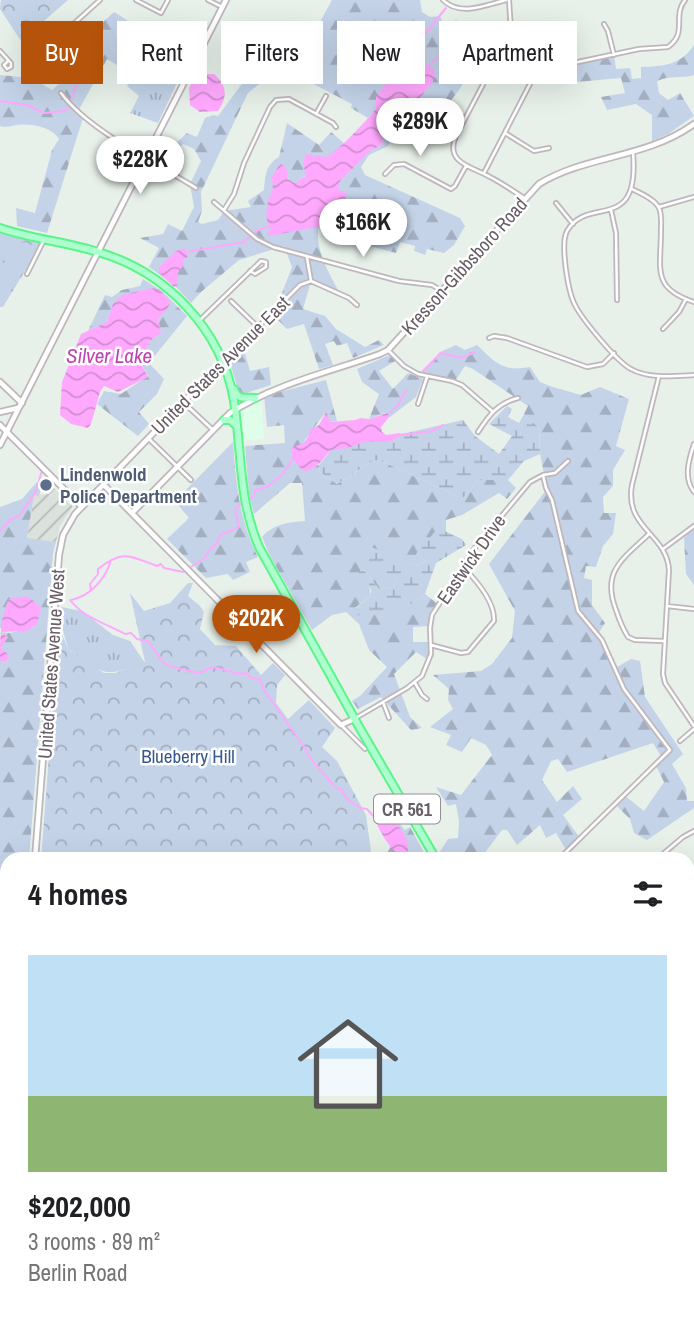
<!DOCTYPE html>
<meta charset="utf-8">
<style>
body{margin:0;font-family:"Archivo Narrow",sans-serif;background:#f2f2f2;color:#202124;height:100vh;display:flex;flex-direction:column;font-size:26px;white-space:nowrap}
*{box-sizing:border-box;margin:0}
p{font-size:23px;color:#757577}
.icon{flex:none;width:38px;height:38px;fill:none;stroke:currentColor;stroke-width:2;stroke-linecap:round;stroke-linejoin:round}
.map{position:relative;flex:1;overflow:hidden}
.drawer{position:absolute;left:0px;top:852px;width:695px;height:471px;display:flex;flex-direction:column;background:#fff;border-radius:21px 21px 0 0;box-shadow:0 7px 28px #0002}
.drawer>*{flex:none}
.hud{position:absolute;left:21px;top:21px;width:653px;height:63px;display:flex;gap:14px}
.price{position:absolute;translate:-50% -60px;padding:0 16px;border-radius:24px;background:#fff;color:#222;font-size:23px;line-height:46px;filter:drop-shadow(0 2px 4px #0008)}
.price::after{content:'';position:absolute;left:50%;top:42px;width:21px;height:16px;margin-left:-10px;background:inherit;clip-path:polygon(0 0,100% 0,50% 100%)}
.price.on{background:#b45309;color:#fff}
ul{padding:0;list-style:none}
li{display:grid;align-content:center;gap:14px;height:371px;padding:0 28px}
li+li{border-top:2px solid #e0e0e0}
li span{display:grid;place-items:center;height:217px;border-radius:0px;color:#555}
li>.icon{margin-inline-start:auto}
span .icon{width:126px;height:126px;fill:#fffc;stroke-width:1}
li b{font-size:30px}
h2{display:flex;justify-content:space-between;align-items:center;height:84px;padding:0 28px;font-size:30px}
.pill{padding:0 24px;border-radius:0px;background:#fff;box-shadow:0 7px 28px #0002;font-size:24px;line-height:63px}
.pill.on{background:#b45309;color:#fff}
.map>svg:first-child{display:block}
.commercial{fill:#defee9}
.industrial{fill:url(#industrial-furrows)}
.grass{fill:url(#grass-tufts)}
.forest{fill:url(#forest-firs)}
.wetland{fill:url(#wetland-marsh)}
.park{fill:url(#park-crowns)}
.pitch{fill:#c4d3e8}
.water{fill:url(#water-waves)}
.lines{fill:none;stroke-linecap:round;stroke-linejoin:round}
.stream{stroke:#ffa9fe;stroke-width:2}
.minor-casing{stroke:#beb7bc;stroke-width:6}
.tertiary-casing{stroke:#beb7bc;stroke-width:8}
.secondary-casing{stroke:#beb5bd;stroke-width:8}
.primary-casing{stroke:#5df489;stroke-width:10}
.minor{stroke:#fff;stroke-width:2.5}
.tertiary{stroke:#fff;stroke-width:4.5}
.secondary{stroke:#fff;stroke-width:4.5}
.primary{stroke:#aeffcf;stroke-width:6}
.service-dot{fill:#5c6f8a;stroke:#fff;stroke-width:2.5}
.labels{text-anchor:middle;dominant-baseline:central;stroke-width:5;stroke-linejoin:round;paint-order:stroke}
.shield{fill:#fff;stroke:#958e94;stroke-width:2}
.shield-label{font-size:18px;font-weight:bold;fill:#675e66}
.street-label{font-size:19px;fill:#675e66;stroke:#fff}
.service-label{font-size:19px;font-weight:bold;fill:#4e5e75;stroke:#fff;text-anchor:start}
.park-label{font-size:19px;fill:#36588e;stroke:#fff}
.water-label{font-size:21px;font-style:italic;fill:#bd44b3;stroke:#fff}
</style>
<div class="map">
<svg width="694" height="1322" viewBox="0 0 694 1322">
<defs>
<pattern id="industrial-furrows" width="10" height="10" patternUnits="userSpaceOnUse" patternTransform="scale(1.75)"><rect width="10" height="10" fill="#dbe2dd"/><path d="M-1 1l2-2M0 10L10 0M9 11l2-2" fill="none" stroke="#b5bab7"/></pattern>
<pattern id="grass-tufts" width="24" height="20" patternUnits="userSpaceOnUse" patternTransform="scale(1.75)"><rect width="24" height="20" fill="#c4d3e8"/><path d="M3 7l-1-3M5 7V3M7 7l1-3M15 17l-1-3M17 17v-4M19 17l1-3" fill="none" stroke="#a3aec0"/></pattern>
<pattern id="forest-firs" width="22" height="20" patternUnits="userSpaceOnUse" patternTransform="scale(1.75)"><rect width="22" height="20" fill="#c4d3e8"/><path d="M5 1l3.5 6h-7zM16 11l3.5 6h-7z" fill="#a3aec0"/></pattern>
<pattern id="wetland-marsh" width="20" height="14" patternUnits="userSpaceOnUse" patternTransform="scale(1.75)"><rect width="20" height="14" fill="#c4d3e8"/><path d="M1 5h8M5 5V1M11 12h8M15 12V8" fill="none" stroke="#a3aec0"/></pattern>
<pattern id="park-crowns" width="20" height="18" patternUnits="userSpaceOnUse" patternTransform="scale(1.75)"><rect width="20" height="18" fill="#c4d3e8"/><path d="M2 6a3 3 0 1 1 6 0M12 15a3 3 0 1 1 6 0" fill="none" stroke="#a3aec0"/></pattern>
<pattern id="water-waves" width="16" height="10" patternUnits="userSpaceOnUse" patternTransform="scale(1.75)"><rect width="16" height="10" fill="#ffa9fe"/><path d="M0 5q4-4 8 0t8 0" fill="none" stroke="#d28dd1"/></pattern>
</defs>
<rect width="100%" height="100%" fill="#e7f1ea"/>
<path class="commercial" d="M261,395L264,439L238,441L235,410Z"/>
<path class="industrial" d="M54,488L73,507L60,526L56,542L27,539L34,495L49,494Z"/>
<path class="grass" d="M119,15L188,60L158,123L130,113L139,96L127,86L133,75L127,71L129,52L119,55L110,47L112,33L117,32Z
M61,607L82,611L113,635L130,641L145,663C101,678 106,675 68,649L62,627H59Z"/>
<path class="forest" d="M332,0H420L422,12L430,17L440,16L443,24L457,20L460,33L492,25L483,33L482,45L473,40L467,48C475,76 459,89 444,110L437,104L429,108L418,100L411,68L417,41L376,109L368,118L351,108L352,104L292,73L269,76L248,93L201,192L202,211L198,222L202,224L218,220L224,211L251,207L248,201L264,190C265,176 266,164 279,157L287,123L319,145L331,132L345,144C328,156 313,173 294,183L289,181L285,167L275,186V232L340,222L337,190L341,178L368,151L380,146L387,134L405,117L388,146L369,155L361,167L365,175L460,218L465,226L454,245L444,253L427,249L425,255L414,251L415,246L400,242L396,253L329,235V228L319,226C314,248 328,271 338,290L311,281L303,309L325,316L336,329L365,347L379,340L384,345L353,358L347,343L337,346L334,341L325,344L333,365L319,369L304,324L287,329L268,310L278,303L292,267L284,246L239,260L201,292L191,303L175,286L149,267L159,248L140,238L163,234L168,224L182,231L194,207L190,184L201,161L194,149L183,144L172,155L164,151L167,141L175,144L187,133L197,137L205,118L213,115L218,116L244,81L256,59L292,73Z
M114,12L119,15L117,32L112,34L110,47L119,55L129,52L127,71L107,59L77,113L83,118L47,233L17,226L16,208L35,213L52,150L59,139C52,127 31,123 17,125C10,126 8,128 0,126V75L32,78L52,90L86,61L83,40Z
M694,45V75C681,79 670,75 657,81L659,93L668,100L680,93L694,116L668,134L652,141V115L636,104L607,110L601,97L625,93L621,78L554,84L542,82L543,71L614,55L616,69L630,68L632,79L641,78V67C663,66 680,66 694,45Z
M143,279L160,290C128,294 117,289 107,322L88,331L105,295L112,297L122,290L140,286Z
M161,290L187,316L149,363L164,379L157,394L139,412L149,424L138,436L97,404L104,391L121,394L148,376L140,361L150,340L161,333L158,319L169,304Z
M242,343L250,371L269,367L271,385L240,395L228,357Z
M456,345L465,350L477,345C496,363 502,372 530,367L540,382L553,387L581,395L600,387L629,399L616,446L625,450L613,470V486L603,497L604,513H616L613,534L603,546L596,567L586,566L584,578L592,580V605L605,623L598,634L617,667L631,659L640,661L645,697L683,754L672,764L686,788L687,801H694V808L647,840L634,833L630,819L616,805L624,795L644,811L664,782L655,764L662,758L653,743L567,772L558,759L551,761L542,780L557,802L573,786L582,799L563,815L581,839L568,853L556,833L546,838L540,825L517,845L507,830H502L480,859H442L439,853L448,839L458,838L459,821L456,804L448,806L436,787L461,795L492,755L486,745L471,738L462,752L446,745L451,735L430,727L453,709L448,700L449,689L433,675L481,671L492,664L512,638L515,611L489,564L547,489L540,454L539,428L524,414L528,406L473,369L465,366L455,381L422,372L440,352Z
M392,354L397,360L379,371L393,389L408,373L423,379L416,397L390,417L385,413L369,419L379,394L362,382L357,369Z
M326,380L337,421L329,422L325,413L302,444L291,449L303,471L319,465L320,472L337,484L372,461L379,460L459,497H464L478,480H508L516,488L507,499L499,493L462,515L446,520V533L416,554L426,561L418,566L367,546L397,580L393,587L379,589L363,568L371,595L355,608H405L425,594L439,605L430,626L413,627V642H431L430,661L416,652L394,674L410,717L422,728L411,730L381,697L358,709L352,701L360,696L387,667L369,650L359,624L346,612L332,615L312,630L270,556L262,537C273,524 289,522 305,521L302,483H290L254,514L249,494L245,446L285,443L284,425L267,427L264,396Z
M233,442C236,483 239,520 258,557L246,562L250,572L233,580L228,574L206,578L167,539L189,518L175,501Z
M37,482L42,484L39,496L34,495L27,538L56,542L53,553L29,859H7V1129L0,1234V661H6L8,654L2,649V643L8,637L3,635L2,632L10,633L35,627L0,628V507L22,499Z
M694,527V585L686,574L684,538Z
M388,809L405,830L410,827L428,859H383L391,846L375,821Z
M82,1316H244V1322H135L134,1320L80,1322Z"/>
<path class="wetland" d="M507,406L512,409L508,417L519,423L524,414L539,428L540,454L524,461L508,480H478L464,497H459L379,460L372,461L337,484L320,472L319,465L331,450L365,442H389L402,434L463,420L475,436L499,454L512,436L489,424Z
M438,528L462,539L466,545L436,563L425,594L405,608L354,616L355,609L371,595V589L355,578L362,567L379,589L393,587L397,580L371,575L365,563L366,545L418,566L426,561L416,554Z"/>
<path class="park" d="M1,0H68L21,41L0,9Z
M0,227L44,240L3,307H0Z
M188,583H193L188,596L200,606L204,612L200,629L215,645L236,646L261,675L273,663L285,675L277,685L276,703L288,719L309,700L335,728L322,747L337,761L366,815L372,859H41L59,627L68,649L104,673H115L145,662L130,593L144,611L170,603Z"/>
<path class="pitch" d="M25,242L36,247L23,274L0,258V255L10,245Z
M0,263L18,274L12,289L0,299Z"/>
<path class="water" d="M404,36H413L417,41L411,67L422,64L434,69L435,77L432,83L414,105L410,113L387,134L380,146L371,150L340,181L338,190L344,191L346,194L344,222L269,236L267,234L271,229C262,216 268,199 274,186L271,178L280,164C288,165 287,172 288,179L294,183L306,176L303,163L306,154L327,157C346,143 360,127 376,109V96L402,63Z
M78,52L81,55L80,62L63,79L59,77L45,57L50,53Z
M196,74H214C227,85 228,97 218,111L200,112L190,105L189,88Z
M185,248L188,256L182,261L184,264L178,273V285L174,287L159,273V267L176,251Z
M152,288L160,290L170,301L168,308L158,319L161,333L150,341L140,361L148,377L118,392L104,386L100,392L91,424L88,428L71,424L60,415L62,382L81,334L107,322L113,304L122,295Z
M326,412L330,422L355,420L361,418L369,419L387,413L390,416L381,427L382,432L386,435L400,433L402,435L389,442H365L348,448L331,450C322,459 317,471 303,471L292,458L291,447C300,446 308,442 310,430L319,425Z
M27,596L41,607L37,624L27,631L2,632V634L8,637L1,648L8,654L9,658L6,661H0C0,640 0,616 9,599Z
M388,809L390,810L389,815C400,828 413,840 406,857C392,855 382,834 375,821L376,818Z
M367,1316H496V1320L501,1322H373Z"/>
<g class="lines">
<path class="stream" d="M416,40L424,35L446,8
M428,66L463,36L481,30
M0,101L27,105L44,113L64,111L68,108L77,84L92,69
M187,252L244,242L258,230L270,226
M423,371L441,353L462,358L475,352
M390,413L398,405L406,390
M400,435L432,431L443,425
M249,499L253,497L256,490L267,487L282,475L293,458
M0,531L10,520L19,516L35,493L42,471
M91,590L90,584L98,574V569C124,549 129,556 157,566L161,564L164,568L183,572L205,558L208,551L217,543L220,535C237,526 242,534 235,510L240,504
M70,600C84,618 107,624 125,634L131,633L137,639L148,641L163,662L169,666L199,673L213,667L240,674L246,673L251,678L260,679L264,690L307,751L309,757L336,788L342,790L346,798L360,808L367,809L376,819
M71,600C91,596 106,578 111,560
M0,1127L5,1137"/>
<defs>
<path id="minor" d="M136,0L161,13L168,0
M208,0L222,7
M443,0C460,17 486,5 506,0
M509,0L511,31L456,136C444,163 473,167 490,177C502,183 513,191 524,198
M604,24L608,31L614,55
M559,28L563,33L572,64
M73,40L70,37L69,28L100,0
M0,51L11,63V67L7,69L4,65L8,61
M531,72L639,49L668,47C688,33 672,16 685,0
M61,93C88,130 156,163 196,188
M316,114L326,96
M423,125L456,136
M505,133L534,151L549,148
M633,152C640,236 588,194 567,231C560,244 568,292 575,305C582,319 617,362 631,369C649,379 674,376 694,375
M484,173L531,82L528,60L522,52L506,42
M385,174L394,165L404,164L451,189L455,186L466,166
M632,189C640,193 655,199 659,208C662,214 661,223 661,230C661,269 651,288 694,302
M214,202L257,239L273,247L399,281L432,285L442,291
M556,203L573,224
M659,207L694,197
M224,210L234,194L244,163L270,107L276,100L289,99L333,123L336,127
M611,210L616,233L617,300
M307,258L311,281
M27,274L44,240
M311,281L349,298L357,305
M231,301L258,327
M199,321L261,261L266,262V267L255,274L250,271
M663,329L679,312L686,299
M489,338L494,336L507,338L587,367L603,364L614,353
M389,351L404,366L418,374L452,381L462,385L492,411
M224,361L300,285L311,281
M659,376L632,485C624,528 667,534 669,570L663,674L665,683L694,726
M183,402L213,430
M418,404L427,377
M478,432C489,415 498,403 518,398
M148,438L191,480
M694,444C689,459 683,478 694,492
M543,475L546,488L552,500L578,611L602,640L624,689L670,750L559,859
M649,534C623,559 601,571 616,610C619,619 623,629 628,637L635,640L664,641
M663,549L694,526
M667,606L694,609
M431,645L461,653L468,652L494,621C495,601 476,580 463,567
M415,683L422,695L427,699
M383,702L389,718
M354,719L407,688L422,676L431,654L430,628L432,615L474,549L530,482L543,475L555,473L568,461
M341,725L365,749
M680,741L694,729
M657,859L683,837L694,831
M688,875L694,872
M688,882L694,879
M688,921L694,917
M688,1009L694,1017
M688,1071L694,1070
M688,1165L694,1160
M688,1191L694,1201
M688,1234L694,1227
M671,1318L674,1322
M49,1322V1316"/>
<path id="tertiary" d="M0,382L22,403
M0,412L18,408
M0,425L82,507
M104,485L341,725L354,719
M132,513L230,413C275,384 329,372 380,354L388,350L539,184C586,155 645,159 694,124
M35,859L59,555L63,535L75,514L222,362
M5,1322L7,1262"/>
<path id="secondary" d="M0,445L226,0"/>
<path id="primary" d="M0,228C32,239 66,242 98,252C167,272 222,330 234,401C242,452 238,498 259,547L358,725L436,859
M234,389C238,401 245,397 255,398
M224,420H230L237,426
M688,1288L694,1298"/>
</defs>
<use href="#minor" class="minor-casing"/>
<use href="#tertiary" class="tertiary-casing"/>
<use href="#secondary" class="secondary-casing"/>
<use href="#primary" class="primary-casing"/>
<use href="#minor" class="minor"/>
<use href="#tertiary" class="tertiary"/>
<use href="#secondary" class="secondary"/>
<use href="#primary" class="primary"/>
</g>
<circle class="service-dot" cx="46" cy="485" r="7"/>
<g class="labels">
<rect class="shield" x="374" y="794.5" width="66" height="29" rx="5"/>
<g class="shield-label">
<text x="407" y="809">CR 561</text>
</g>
<g class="street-label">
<text transform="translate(464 266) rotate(-48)">Kresson-Gibbsboro Road</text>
<text transform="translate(220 365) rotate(-45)">United States Avenue East</text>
<text transform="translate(471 559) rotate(-55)">Eastwick Drive</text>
<text transform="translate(51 664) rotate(-86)">United States Avenue West</text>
</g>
<g class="service-label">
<text x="60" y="474">Lindenwold<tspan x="60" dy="22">Police Department</tspan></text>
</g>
<g class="park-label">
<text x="188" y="756">Blueberry Hill</text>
</g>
<g class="water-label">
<text x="109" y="355">Silver Lake</text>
</g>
</g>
</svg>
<b class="price" style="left:420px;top:158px">$289K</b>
<b class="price" style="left:140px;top:196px">$228K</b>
<b class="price" style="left:363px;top:259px">$166K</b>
<b class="price on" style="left:256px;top:655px">$202K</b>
<div class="hud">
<a class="pill on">Buy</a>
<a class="pill">Rent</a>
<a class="pill">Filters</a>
<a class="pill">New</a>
<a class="pill">Apartment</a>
</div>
<section class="drawer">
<h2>4 homes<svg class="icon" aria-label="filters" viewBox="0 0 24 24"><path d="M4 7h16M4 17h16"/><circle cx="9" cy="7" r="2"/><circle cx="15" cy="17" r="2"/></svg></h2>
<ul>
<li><span style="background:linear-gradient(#bfe0f5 65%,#8fb573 0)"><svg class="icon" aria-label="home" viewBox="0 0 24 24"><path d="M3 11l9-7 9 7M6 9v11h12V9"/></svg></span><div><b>$202,000</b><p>3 rooms · 89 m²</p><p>Berlin Road</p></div></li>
</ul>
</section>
</div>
